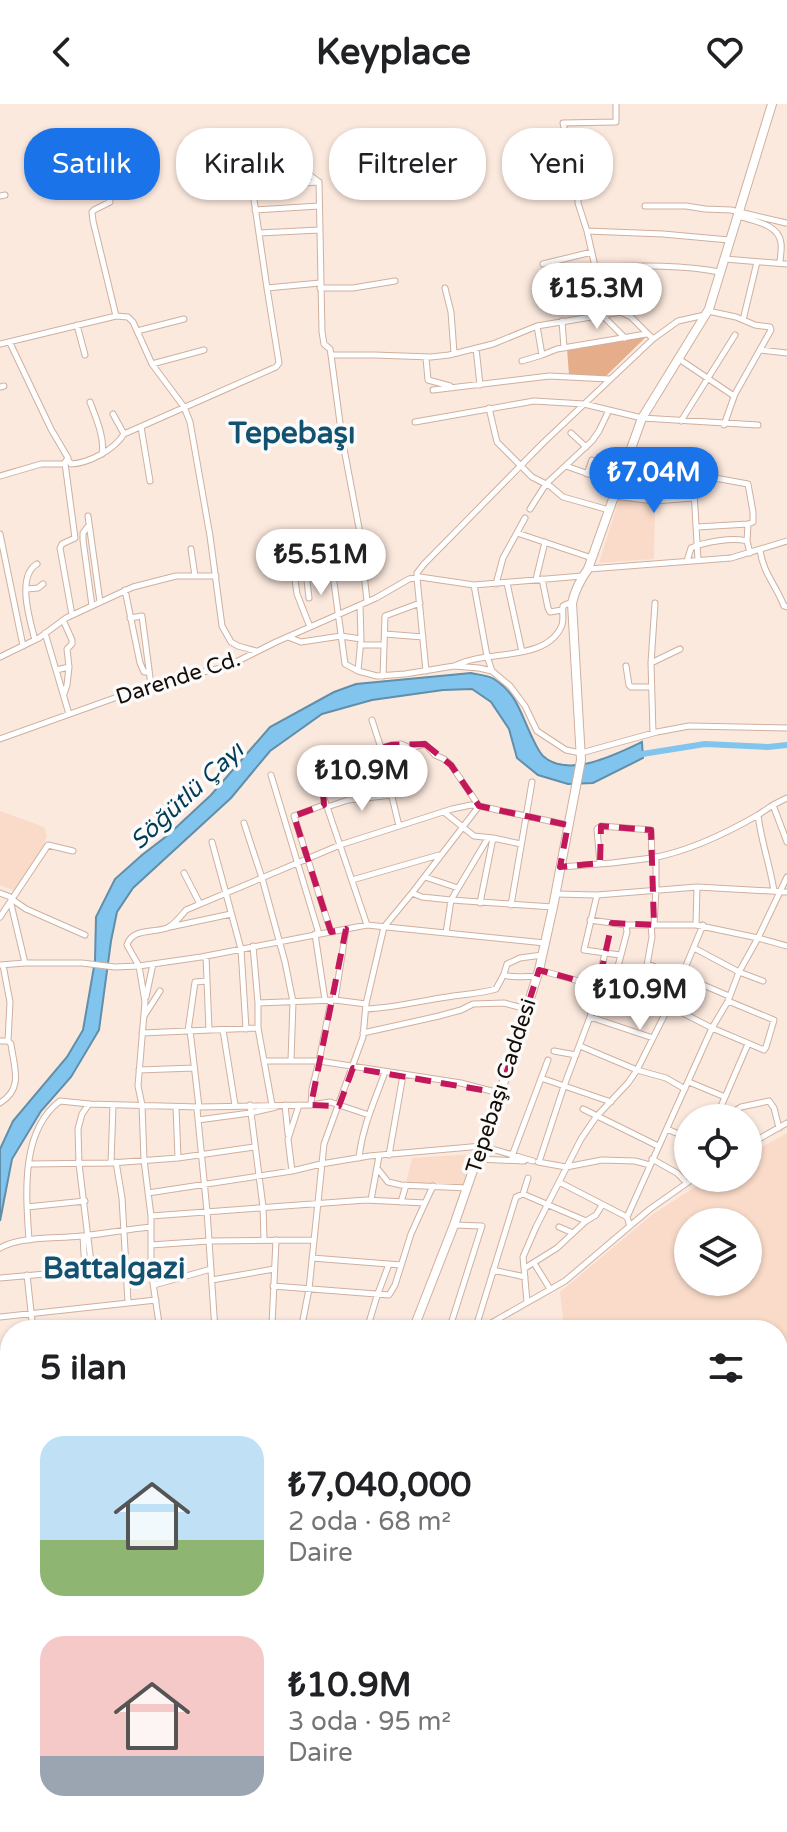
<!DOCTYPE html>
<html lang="tr">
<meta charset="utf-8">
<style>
body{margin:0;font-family:"Varela Round",sans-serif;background:#f6f6f6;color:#202124;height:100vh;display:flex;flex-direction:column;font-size:30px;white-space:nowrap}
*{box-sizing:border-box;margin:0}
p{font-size:26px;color:#757577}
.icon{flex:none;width:44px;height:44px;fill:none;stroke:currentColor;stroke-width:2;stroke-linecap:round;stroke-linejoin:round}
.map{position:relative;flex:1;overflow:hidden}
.side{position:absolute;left:0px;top:1216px;width:788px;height:512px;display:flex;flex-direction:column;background:#fff;border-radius:32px 32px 0 0;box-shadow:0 2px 6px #0004}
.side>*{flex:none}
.guide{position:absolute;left:24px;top:24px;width:740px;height:72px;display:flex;gap:16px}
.buttons{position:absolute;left:674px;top:1000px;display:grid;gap:16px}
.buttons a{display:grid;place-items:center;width:88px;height:88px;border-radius:50%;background:#fff;box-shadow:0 2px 6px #0004;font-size:40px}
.price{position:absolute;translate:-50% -68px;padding:0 18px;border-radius:28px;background:#fff;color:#222;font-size:26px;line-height:52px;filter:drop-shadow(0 2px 4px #0008)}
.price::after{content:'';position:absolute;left:50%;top:48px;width:24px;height:18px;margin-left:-12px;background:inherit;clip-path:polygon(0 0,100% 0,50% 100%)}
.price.selected{background:#1a73e8;color:#fff}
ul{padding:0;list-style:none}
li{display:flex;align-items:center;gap:24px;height:200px;padding:0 40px}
li span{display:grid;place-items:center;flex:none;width:224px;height:160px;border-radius:24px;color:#555}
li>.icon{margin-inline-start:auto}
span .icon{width:96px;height:96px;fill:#fffc;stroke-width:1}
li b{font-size:34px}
h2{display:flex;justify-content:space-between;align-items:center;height:96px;padding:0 40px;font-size:34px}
.pill{padding:0 28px;border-radius:32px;background:#fff;box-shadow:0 2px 6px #0004;font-size:28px;line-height:72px}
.pill.selected{background:#1a73e8;color:#fff}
header{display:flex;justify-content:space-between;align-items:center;height:104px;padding:0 40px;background:#fff;font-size:36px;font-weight:800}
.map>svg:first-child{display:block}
.built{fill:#fadbc9;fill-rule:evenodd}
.green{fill:#e6ad8b}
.water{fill:#81c5ee;stroke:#618ea8;stroke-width:2}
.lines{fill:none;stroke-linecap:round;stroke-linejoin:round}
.river{stroke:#81c5ee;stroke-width:6}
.minor-casing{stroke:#ceb09f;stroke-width:7}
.major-casing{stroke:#ceb09f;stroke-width:10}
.minor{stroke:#fff;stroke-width:5}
.major{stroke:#fff;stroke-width:8}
.marked{fill:none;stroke:#c2185b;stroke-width:6;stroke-dasharray:16 10;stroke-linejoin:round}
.labels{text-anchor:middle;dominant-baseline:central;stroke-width:7;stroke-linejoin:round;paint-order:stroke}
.street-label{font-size:22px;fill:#150c06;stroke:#fbfbfb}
.water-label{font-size:24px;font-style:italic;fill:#013c57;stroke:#fbfbfb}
.district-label{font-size:30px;font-weight:bold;fill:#125170;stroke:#fbfbfb}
</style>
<header><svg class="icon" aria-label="back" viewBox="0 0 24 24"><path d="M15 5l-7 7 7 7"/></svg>Keyplace<svg class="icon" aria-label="heart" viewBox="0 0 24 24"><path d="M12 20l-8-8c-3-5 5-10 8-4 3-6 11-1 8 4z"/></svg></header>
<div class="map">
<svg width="787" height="1728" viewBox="0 0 787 1728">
<rect width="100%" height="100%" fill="#fce9de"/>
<path class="built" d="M619,395L655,398L654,455L599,459Z
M0,707L44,723L47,731L44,741L16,787L0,781Z
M787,1029V1280H778V1226H564L560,1188L653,1110L709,1074H748V1051ZM688,1118H748V1178H688Z
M473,1050L462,1083L406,1079L412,1054Z"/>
<path class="green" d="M648,231L606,272L569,271L567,245Z
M10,1689V1718H40L45,1728H0V1695Z"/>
<path class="water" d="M471,569C478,571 488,571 494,575C517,590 520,608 531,631C534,637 538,647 543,652C568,675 617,650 642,638L643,654L593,679L568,680L538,671L517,654L509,625L491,598L472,585L443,586L372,596L322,610L270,647L231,694L133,784L117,808L111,837L99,926L71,973L41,1007L12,1055L0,1117V1045L13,1017L67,953L83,926L95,857L96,813L115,775L142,751L168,731L211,691L270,623L334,588L356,580Z"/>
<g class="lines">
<path class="river" d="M636,651L705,640L768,643L787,641"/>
<defs>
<path id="minor" d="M616,0V18L563,19L578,87V99L587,127L599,180L603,212L625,234
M184,40L283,51L319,78L322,228L324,240L330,245L331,251L342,334L359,424L367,497
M247,48L267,184L320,179
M78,73L72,43L78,37L94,32L110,98L94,106L92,108L93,117L116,212
M252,82L319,78
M0,92L5,91
M645,102H686L705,105L731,106L786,119
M255,106L319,102
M738,112C753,117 779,120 781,139C782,146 780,153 780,159
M587,127L663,130L729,136
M259,129L319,126
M725,155L787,160
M543,160L592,148
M595,163C636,162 679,160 719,168
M599,180L655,181
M320,184H353L395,177
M445,184L451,208L454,249
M708,207L736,213L755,221L770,223L771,226L735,290L724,321
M743,216L757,158
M562,217L564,244
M77,221L85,251
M537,222L542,251L557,245L646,230
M137,227L184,215
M0,240L116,212L128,213L133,218L152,260L184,303L190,318L210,432L222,522L231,538L238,542L256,547
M476,244L480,281
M760,246L787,249
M331,251H374L431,253L449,251L493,240L537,222L621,208L631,213L653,235
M426,254L428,276L450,282
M679,255L734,292
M522,257L542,251
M152,260L204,246
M0,283L4,282
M433,286L549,272L609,275
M90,298C96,314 105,334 102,350
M489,304L497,338L532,373L550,382L563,393L609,406
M113,310L124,330
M681,317L735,231
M415,318L534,297L584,300L642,314L758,321
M141,323L150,377
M571,329L586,343
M68,356L71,360C89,359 114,346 124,330L276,263L279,259L267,184
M65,359L75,434L62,440L60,444L72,511
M566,362L617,380
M625,363L693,370L748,380L753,408V418L748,420L697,423
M587,370L592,356
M693,370L698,456
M0,372L41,360H64L68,354L51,325L10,239
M615,392L654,397L694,394
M530,405L546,380L592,337L599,327L609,306
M88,412L100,498
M89,421L83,429V436L92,502
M517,429L592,454
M0,430L23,542
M747,437L748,420
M191,445L195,472
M760,446C763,469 776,481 784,502L787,503
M330,449L345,560L358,567L377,572L405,570L454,562L479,564L492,567L510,582L525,602L537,627L566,646L581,649L657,628L689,622L787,624
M304,450H296L292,455L297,490L310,523
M687,457L691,444C704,438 733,433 747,437L750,449
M589,465L731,454L787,437
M536,475L545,438
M542,475L548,504L550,508L562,506
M507,479L522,548
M496,480L503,454L525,414
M474,481L487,552L492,567
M27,485L38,484L43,480
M125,486L140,559L144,568H149
M309,494L304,450L330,449L361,443
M130,514L142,512L151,581
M45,529L69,610
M385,530L423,533
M288,533L301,538L341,532L361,535
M35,536C30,517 16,472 37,460
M360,541H384
M0,553L39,534L66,514L133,483L176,472H216
M651,559L680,545
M455,562C485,545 547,559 562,521C564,515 562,508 563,502L567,500L572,499
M626,562L629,581L631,583H651
M56,566L69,563L67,545L72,540V536L63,516
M358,567L361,535L360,502
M426,567L417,474V469L424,460L543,339L653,235L678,217L705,211
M383,572L385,512L420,499
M64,590L67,581L69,563
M372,616L381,644
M653,629L651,559L655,499
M0,635L165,576L226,563L276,538L376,494L409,475L420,473L474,481L582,472
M271,671L319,830
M787,694L773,701L787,738
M326,700L294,712L331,828
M773,701L758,711C761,737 770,761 774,787
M327,703L348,696L392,691
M444,708L474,732L493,734L521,740
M244,719L262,774L285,858L293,898L291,956
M212,738L241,845L246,925
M656,753V785L654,821H696
M600,759L597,725L601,722L651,726L652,754C690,747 725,730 758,711
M561,763L612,759L652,754
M184,769L200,800
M425,773L458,784
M787,773L758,834L787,842
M352,776L439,751
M0,789L13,794
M412,789L422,793L451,796L553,803
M556,790L597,791L697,783L787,788
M597,791L584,846L620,851
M13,796L26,805L85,831
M480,799L493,734
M511,801L532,678
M0,813L48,741L73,747
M590,816L626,821H653
M367,821L324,694L322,674L331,667L382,651L399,722
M626,821L627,828L616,870L644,878L652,833L651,821
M170,823L231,810
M446,829L451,796L488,734
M315,830L325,896
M253,842L258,899V924L272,1001
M694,844L739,868L763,877
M206,852L209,926
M25,859H82L115,863L139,862L201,853L367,821L545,839
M648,860L681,874
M0,861L25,859L11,800
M3,861L10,898L8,937
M539,866L669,902L712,924L764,946L766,943L774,916L728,897
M504,871C515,875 525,871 537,873
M682,872L729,892
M146,893L153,860
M335,896L346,825
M331,897L319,957L461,979L499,989
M258,899L335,896L366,900
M366,905C393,904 420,897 447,893C463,890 480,890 496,885L504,870L507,860L520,854L542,851
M144,912L160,887
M590,913L653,934
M190,926L199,1003L197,1005L207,1107L215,1226
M223,926L235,1001
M188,927L195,878L207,877
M142,929L257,924
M363,929L439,912L461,906L473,900L504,899L527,905
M0,937H8L11,940C14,964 24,984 0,999
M580,942L637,966L666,974L685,985
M554,947L576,951
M264,957H319L312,985L311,1001
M139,966L194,964
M541,974L611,998
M689,978L725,993
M89,1000L82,1010L78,1025L79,1060L92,1167
M250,1001L263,1103L264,1136
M285,1001L288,1030
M176,1003L178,1054
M583,1005L658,1042
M716,1014L748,940
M724,1014L741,1003L769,997L774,1004L779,1024
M198,1016L250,1009L276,1003
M667,1025L688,1034
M748,1041L787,1019
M389,1051L403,971
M512,1052L548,956
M359,1054C362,1024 375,996 385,968
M478,1055L524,1057
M652,1055L677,1069L684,1076
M116,1058L122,1094L128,1198
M538,1058L566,1063L602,1056L635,1057L650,1061
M539,1058L564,982L590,913L605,849
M111,1059L113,1001
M29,1060L111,1059L178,1054L254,1043
M377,1064L388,1078L401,1081L467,1084
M292,1067L288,1035L299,1001
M559,1078L627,1113
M148,1089L292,1067L321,1060L369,1052L482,1042L533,1057
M523,1090L528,1074
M371,1096L379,1052
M401,1098L406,1081
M27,1103L85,1097
M151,1112L366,1096L425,1099L433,1082
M630,1122L627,1113L712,924L728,897L739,868L758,834L696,821L697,783
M559,1123L573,1129
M83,1132L85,1167
M29,1136C26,1091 20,1027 60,997L89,1000L199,1003L311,1001L330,998L369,1011
M151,1141L209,1137L314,1136
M0,1144C21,1132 56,1135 81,1132C105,1130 127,1125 151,1123
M312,1154L401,1161
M534,1159L550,1185
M525,1164L557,1144L586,1117L596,1111L602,1101
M493,1166L525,1173
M27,1171L33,1226
M0,1174L125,1163
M212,1176L274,1165
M154,1181L211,1165
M273,1182L389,1191L395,1181L411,1130L425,1099
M527,1198L523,1153L536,1123L581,1035L596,1013L628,979L637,966L669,902L703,821
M0,1213L156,1196
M272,1221L276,1136
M367,1225L377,1192L389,1160
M160,1226L151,1166V1112L144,1056L142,1001L138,982L145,898L139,862L127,841C132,824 153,829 167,824C174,821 181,812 186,806L340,741L452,705L471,701L479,702L568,721
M211,1226L272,1221L301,1220L378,1226
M301,1226L309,1185L324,1040L363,933L366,900L384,823L412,789L479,702L451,661L444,655L435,651L425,640L410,644L401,640L391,641L381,644L382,651
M449,1226L482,1122L454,1121
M475,1226L516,1093L523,1090L586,1117
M479,1226L565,1177L650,1105L694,1074
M0,1248L10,1246
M0,1290L10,1288
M0,1313L10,1312
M778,1366L787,1362
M778,1404L787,1400
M0,1405L10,1402
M778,1412L787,1408
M778,1438L787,1437
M778,1441L785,1452L783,1456L778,1457
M0,1445L10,1450
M0,1476L10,1463
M0,1477L10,1481
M778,1501L787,1503
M0,1511L10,1516
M778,1553L787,1533
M778,1562L787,1564
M778,1587L787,1567
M0,1596L10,1587
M0,1615L10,1626
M778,1624L787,1628
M778,1662L787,1642
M778,1689L787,1693
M0,1692L10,1686
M133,1718L134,1728
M147,1718L148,1728
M195,1718V1728
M213,1718L215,1728
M262,1718L263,1728
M302,1718L303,1728
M329,1718L333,1728
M355,1718L356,1728
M370,1718L374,1728
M403,1718L410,1728
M512,1718L517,1728
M597,1718L608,1728
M754,1718L782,1728
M107,1728L123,1718
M434,1728L454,1718
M546,1728L560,1718
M592,1728L600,1721
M622,1728L625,1718
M655,1728L658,1718
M694,1728L698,1718
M728,1728L735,1718
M763,1728L768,1718"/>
<path id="major" d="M413,1226L454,1121L505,974L539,866L553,803L581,656L572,499C575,486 580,476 588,465L642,314L709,205L772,0
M778,1284H787
M778,1291L787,1290
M0,1341L10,1340
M0,1348L10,1346
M0,1643L10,1654
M48,1718L53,1728"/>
</defs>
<use href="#minor" class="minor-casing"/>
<use href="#major" class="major-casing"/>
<use href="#minor" class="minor"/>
<use href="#major" class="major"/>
</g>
<path class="marked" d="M425,640L451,661L479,702L568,721L560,763L600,759L601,722L651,726L654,821L612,819L598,882L539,866L500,989L353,964L339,1002L311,1001L346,825L331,828L294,712L324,701L322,674L331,667L382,651L381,644L391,641Z"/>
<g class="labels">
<g class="street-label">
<text transform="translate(178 574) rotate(-18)">Darende Cd.</text>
<text transform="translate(501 982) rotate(-72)">Tepebaşı Caddesi</text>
</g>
<g class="water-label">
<text transform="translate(187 692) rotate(-43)">Söğütlü Çayı</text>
</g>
<g class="district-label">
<text x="292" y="329">Tepebaşı</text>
<text x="114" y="1164">Battalgazi</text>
</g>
</g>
</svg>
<div class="buttons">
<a><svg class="icon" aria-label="locate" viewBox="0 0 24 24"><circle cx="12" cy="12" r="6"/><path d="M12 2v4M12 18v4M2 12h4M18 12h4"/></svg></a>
<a><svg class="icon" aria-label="layers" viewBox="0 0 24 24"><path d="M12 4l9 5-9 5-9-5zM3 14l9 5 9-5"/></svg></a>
</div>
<b class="price" style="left:597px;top:227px">₺15.3M</b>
<b class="price selected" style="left:654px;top:411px">₺7.04M</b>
<b class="price" style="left:321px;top:493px">₺5.51M</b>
<b class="price" style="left:362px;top:709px">₺10.9M</b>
<b class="price" style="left:640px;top:928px">₺10.9M</b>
<div class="guide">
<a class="pill selected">Satılık</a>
<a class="pill">Kiralık</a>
<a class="pill">Filtreler</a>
<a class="pill">Yeni</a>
</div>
<section class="side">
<h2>5 ilan<svg class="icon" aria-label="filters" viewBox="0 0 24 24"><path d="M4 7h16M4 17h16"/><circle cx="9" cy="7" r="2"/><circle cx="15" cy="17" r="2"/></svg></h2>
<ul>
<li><span style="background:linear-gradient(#bfe0f5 65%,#8fb573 0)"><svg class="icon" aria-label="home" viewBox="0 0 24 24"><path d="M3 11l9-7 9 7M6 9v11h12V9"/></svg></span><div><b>₺7,040,000</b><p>2 oda · 68 m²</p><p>Daire</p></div></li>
<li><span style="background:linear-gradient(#f6c9c9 75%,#9aa5b1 0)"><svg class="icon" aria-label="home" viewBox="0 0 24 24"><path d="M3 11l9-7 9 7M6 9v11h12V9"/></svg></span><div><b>₺10.9M</b><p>3 oda · 95 m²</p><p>Daire</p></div></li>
</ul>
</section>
</div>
